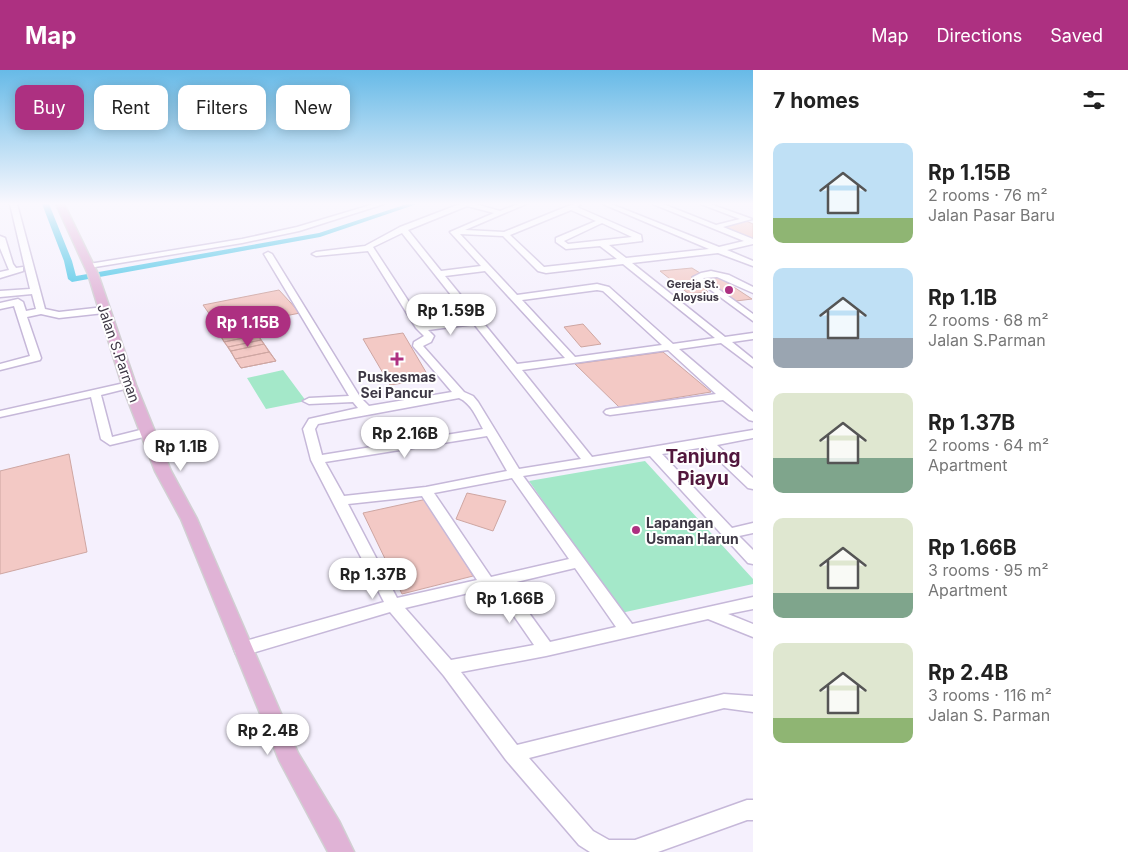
<!DOCTYPE html>
<meta charset="utf-8">
<style>
body{margin:0;font-family:Inter,sans-serif;background:#f2f2f2;color:#222;height:100vh;display:flex;flex-direction:column;font-size:19px;white-space:nowrap}
*{box-sizing:border-box;margin:0}
p{font-size:16px;color:#767676}
.icon{flex:none;width:28px;height:28px;fill:none;stroke:currentColor;stroke-width:2;stroke-linecap:round;stroke-linejoin:round}
.map{position:relative;flex:1;overflow:hidden}
.panel{display:flex;flex-direction:column;background:#fff;width:375px}
.panel>*{flex:none}
.hud{position:absolute;left:15px;top:15px;width:475px;height:45px;display:flex;gap:10px}
.price{position:absolute;translate:-50% -42px;padding:0 11px;border-radius:18px;background:#fff;color:#222;font-size:16px;line-height:32px;filter:drop-shadow(0 1px 2px #0008)}
.price::after{content:'';position:absolute;left:50%;top:30px;width:15px;height:11px;margin-left:-8px;background:inherit;clip-path:polygon(0 0,100% 0,50% 100%)}
.price.on{background:#ad3081;color:#fff}
ul{padding:0;list-style:none}
li{display:flex;align-items:center;gap:15px;height:125px;padding:0 20px}
li span{display:grid;place-items:center;flex:none;width:140px;height:100px;border-radius:10px;color:#555}
li>.icon{margin-inline-start:auto}
span .icon{width:60px;height:60px;fill:#fffc;stroke-width:1}
li b{font-size:21px}
h2{display:flex;justify-content:space-between;align-items:center;height:60px;padding:0 20px;font-size:21px}
.pill{padding:0 18px;border-radius:10px;background:#fff;box-shadow:0 2px 12px #0003;font-size:18px;line-height:45px}
.pill.on{background:#ad3081;color:#fff}
header{display:flex;align-items:center;gap:30px;box-sizing:border-box;height:70px;padding:0 25px;background:#ad3081;color:#fff}
header strong{font-size:24px}
nav{display:flex;gap:28px;margin-inline-start:auto;font-size:18px}
main{display:flex;flex:1;min-height:0}
.map>svg:first-child{display:block}
.green{fill:#a4e8c9}
.lines{fill:none;stroke-linecap:round;stroke-linejoin:round}
.canal{fill:#45c4e5;fill-rule:evenodd}
.building{fill:#f3c9c5;stroke:#cea6a2}
.minor-casing{stroke:#c6b8d9;stroke-width:3}
.major-casing{stroke:#d1cfd2;stroke-width:3}
.minor{fill:#fff;fill-rule:evenodd}
.major{fill:#e0b3d6;fill-rule:evenodd}
.poi-dot{fill:#ad3081;stroke:#fff;stroke-width:2}
.labels{text-anchor:middle;dominant-baseline:central;stroke-width:4;stroke-linejoin:round;paint-order:stroke}
.far-poi-label{font-size:11px;font-weight:bold;fill:#3e3845;stroke:#fff;text-anchor:end}
.street-label{font-size:14px;fill:#3e3845;stroke:#fff}
.poi-label{font-size:14px;font-weight:bold;fill:#3e3845;stroke:#fff}
.district-label{font-size:19px;font-weight:bold;fill:#52173d;stroke:#fff}
</style>
<header>
<strong>Map</strong>
<nav><a>Map</a><a>Directions</a><a>Saved</a></nav>
</header>
<main>
<div class="map">
<svg width="753" height="782" viewBox="0 0 753 782">
<rect width="100%" height="100%" fill="#f5f0fd"/>
<path class="green" d="M283,300L306,331L266,339L247,308Z
M645,391L753,509V514L621,543L529,411Z"/>
<g class="lines">
<path class="canal" d="M42,134H49L72,191L76,206L319,163L407,134H417L320,167L72,212L68,209L64,191Z"/>
</g>
<path class="building" d="M746,151L753,154V169L721,157Z
M692,198L700,203L691,207L708,222L689,224L660,201Z
M717,206L752,229L736,231L701,208Z
M279,220L300,243L220,259L203,235Z
M583,254L601,274L581,277L564,257Z
M253,258L276,291L241,298L220,265Z
M253,258L258,265L224,272L220,265Z
M403,263L430,309L390,315L363,269Z
M258,265L261,270L228,277L224,272Z
M261,270L264,274L231,281L228,277Z
M264,274L269,282L235,289L231,281Z
M269,282L276,291L241,298L235,289Z
M663,282L711,322L619,337L575,294Z
M69,384L87,482L0,504V401Z
M467,423L506,431L493,461L456,449Z
M427,429L473,506L402,524L363,443Z"/>
<g class="lines">
<defs>
<path id="minor" d="M10,134H17L45,239L59,242L104,237L109,240L104,243L59,248L41,244L27,247L41,288L40,290L0,300V294L30,286L14,236L0,239V233L18,229L23,232L26,241L36,239L32,224L0,227V221L30,219Z
M374,134H384L299,161L242,173L89,198L85,196L89,194L242,169L297,157Z
M460,134H475L500,141L518,134H526L465,160L504,162L573,134H581L577,137L641,165L642,171L609,175L626,188L709,179L603,134H611L719,177L744,171L653,134H663L716,155L740,149L701,134H710L752,149L723,157L753,169V174L727,180L753,191V196L718,183L632,193L725,267L753,263V269L732,272L753,289V297L721,273L679,279L753,342V351L749,350L723,330L610,345L606,344L604,342L606,340L610,339L716,324L668,280L522,300L592,387L753,360V368L717,375L753,408V419L748,418L705,377L662,384L732,458L753,453V463L739,466L753,480V494L748,493L650,386L523,406L632,554L753,527V539L728,544L753,554V567L708,549L546,586L461,602L517,675L724,624L753,626V642L724,638L529,688L593,761L609,770H635L747,730H753V750H747L658,782H590L579,775L506,690L444,606L390,542L242,586L236,584L234,579L236,574L242,572L384,532L311,390L303,359L309,349L358,338L353,332L309,334L303,331L309,328L349,326L264,184L268,182L272,184L360,327L369,336L452,322L413,276L414,272L424,266L416,258L368,181L316,186L312,184L316,182L365,176L400,157ZM467,136L494,143L450,162L481,196L441,201L408,160ZM571,140L596,151L556,168V172L566,179L600,176L617,189L544,197L510,165ZM602,153L632,167L568,174L564,171ZM402,163L470,249L424,255L373,177ZM460,164L503,166L538,201L546,203L623,194L715,268L673,274L609,217L597,214L517,225ZM485,201L565,288L517,294L445,206ZM597,220L603,221L662,275L575,287L522,230ZM474,254L581,389L519,399L478,332L473,326L464,322L423,276L431,272L434,266L428,260ZM459,328C471,333 477,348 483,359L322,385L315,359L318,354ZM487,366L507,401L426,417L344,426L325,392ZM512,408L569,489L491,507L434,423ZM422,426L477,510L397,528L348,434ZM575,498L616,557L550,572L508,514ZM494,517L534,575L451,590L405,538Z
M0,166L5,168L13,194L16,198L23,197V201L0,208V202L9,200L0,178Z
M711,201L729,205L753,217V223L717,207L703,208L753,244V251L693,207L701,203Z
M129,312L134,315L133,317L101,325L112,367L148,358L154,362L152,365L110,375L101,369L91,327L0,347V341Z"/>
<path id="major" d="M56,134H64L98,204L136,315L171,401L197,449L298,683L339,751L354,782H328L279,690L181,449L155,401L122,315L88,204Z"/>
</defs>
<use href="#minor" class="minor-casing"/>
<use href="#major" class="major-casing"/>
<use href="#minor" class="minor"/>
<use href="#major" class="major"/>
</g>
<linearGradient id="sky" x2="0" y2="1"><stop stop-color="#67bae7"/><stop offset="0.55" stop-color="#faf8fe"/><stop offset="1" stop-color="#faf8fe" stop-opacity="0"/></linearGradient>
<rect width="753" height="243" fill="url(#sky)"/>
<g class="poi-dot">
<circle cx="729" cy="220" r="5"/>
<path d="M394.5 281.5h5v5h5v5h-5v5h-5v-5h-5v-5h5z"/>
<circle cx="636" cy="460" r="5"/>
</g>
<g class="labels">
<g class="far-poi-label">
<text x="719" y="214">Gereja St.<tspan x="719" dy="13">Aloysius</tspan></text>
</g>
<g class="street-label">
<text transform="translate(119 283) rotate(71)">Jalan S.Parman</text>
</g>
<g class="poi-label">
<text x="397" y="306">Puskesmas<tspan x="397" dy="16">Sei Pancur</tspan></text>
<text x="646" y="452" text-anchor="start">Lapangan<tspan x="646" dy="16">Usman Harun</tspan></text>
</g>
<g class="district-label">
<text x="703" y="386">Tanjung<tspan x="703" dy="22">Piayu</tspan></text>
</g>
</g>
</svg>
<b class="price" style="left:451px;top:266px">Rp 1.59B</b>
<b class="price on" style="left:248px;top:278px">Rp 1.15B</b>
<b class="price" style="left:405px;top:389px">Rp 2.16B</b>
<b class="price" style="left:181px;top:402px">Rp 1.1B</b>
<b class="price" style="left:373px;top:530px">Rp 1.37B</b>
<b class="price" style="left:510px;top:554px">Rp 1.66B</b>
<b class="price" style="left:268px;top:686px">Rp 2.4B</b>
<div class="hud">
<a class="pill on">Buy</a>
<a class="pill">Rent</a>
<a class="pill">Filters</a>
<a class="pill">New</a>
</div>
</div>
<section class="panel">
<h2>7 homes<svg class="icon" aria-label="filters" viewBox="0 0 24 24"><path d="M4 7h16M4 17h16"/><circle cx="9" cy="7" r="2"/><circle cx="15" cy="17" r="2"/></svg></h2>
<ul>
<li><span style="background:linear-gradient(#bfe0f5 75%,#8fb573 0)"><svg class="icon" aria-label="home" viewBox="0 0 24 24"><path d="M3 11l9-7 9 7M6 9v11h12V9"/></svg></span><div><b>Rp 1.15B</b><p>2 rooms · 76 m²</p><p>Jalan Pasar Baru</p></div></li>
<li><span style="background:linear-gradient(#bfe0f5 70%,#9aa5b1 0)"><svg class="icon" aria-label="home" viewBox="0 0 24 24"><path d="M3 11l9-7 9 7M6 9v11h12V9"/></svg></span><div><b>Rp 1.1B</b><p>2 rooms · 68 m²</p><p>Jalan S.Parman</p></div></li>
<li><span style="background:linear-gradient(#dfe7d0 65%,#7fa58c 0)"><svg class="icon" aria-label="home" viewBox="0 0 24 24"><path d="M3 11l9-7 9 7M6 9v11h12V9"/></svg></span><div><b>Rp 1.37B</b><p>2 rooms · 64 m²</p><p>Apartment</p></div></li>
<li><span style="background:linear-gradient(#dfe7d0 75%,#7fa58c 0)"><svg class="icon" aria-label="home" viewBox="0 0 24 24"><path d="M3 11l9-7 9 7M6 9v11h12V9"/></svg></span><div><b>Rp 1.66B</b><p>3 rooms · 95 m²</p><p>Apartment</p></div></li>
<li><span style="background:linear-gradient(#dfe7d0 75%,#8fb573 0)"><svg class="icon" aria-label="home" viewBox="0 0 24 24"><path d="M3 11l9-7 9 7M6 9v11h12V9"/></svg></span><div><b>Rp 2.4B</b><p>3 rooms · 116 m²</p><p>Jalan S. Parman</p></div></li>
</ul>
</section>
</main>
